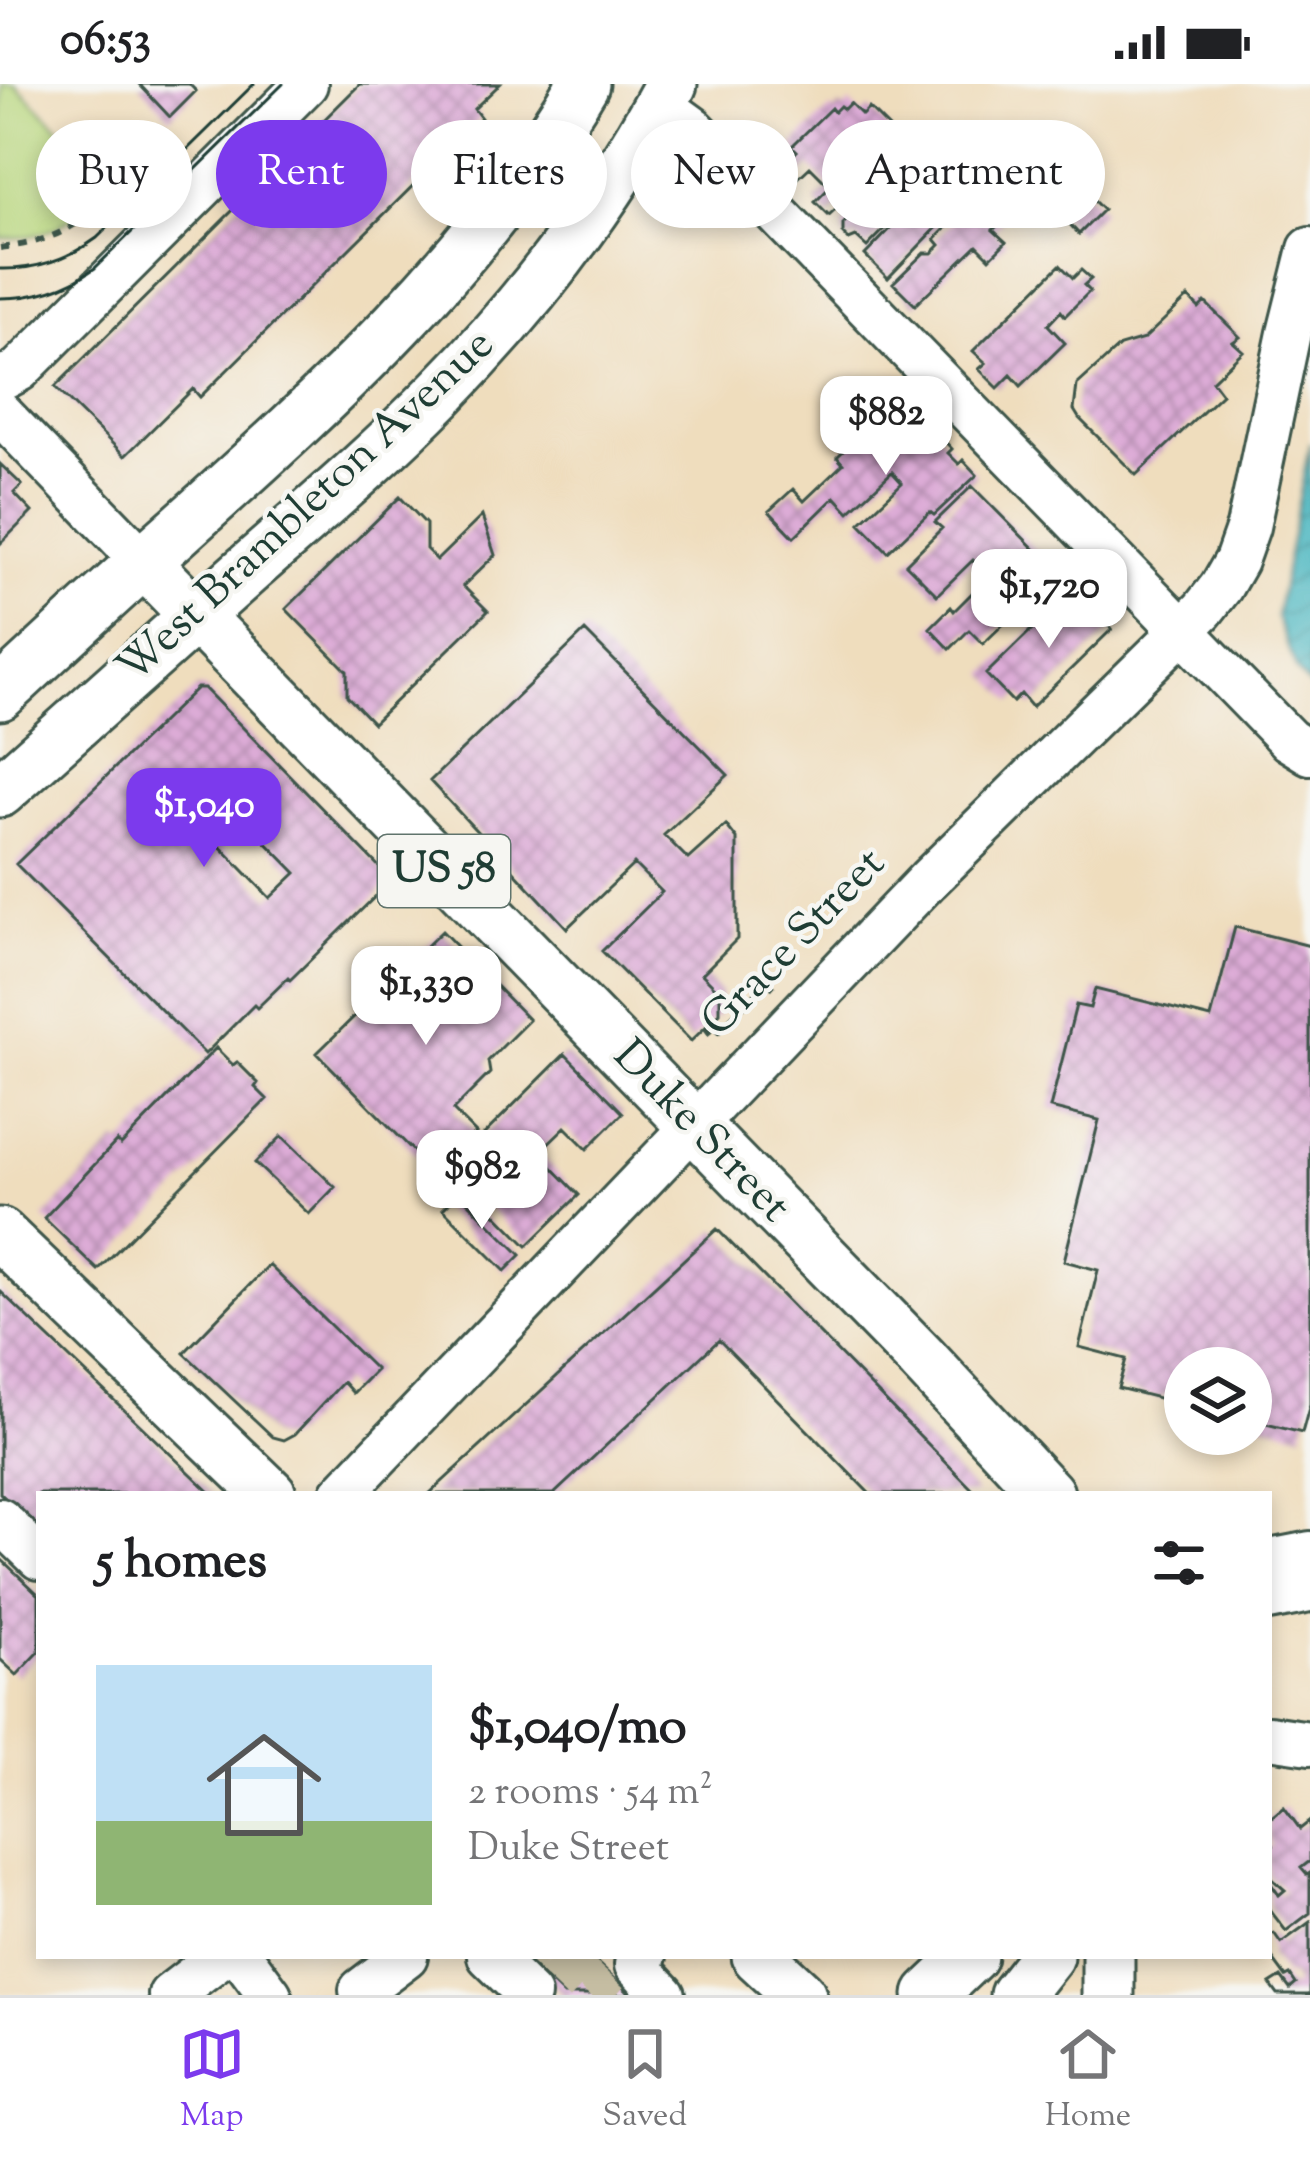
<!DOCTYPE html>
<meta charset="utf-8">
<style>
body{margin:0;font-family:"Sorts Mill Goudy",serif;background:#f6f6f6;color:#202124;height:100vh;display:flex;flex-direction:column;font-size:45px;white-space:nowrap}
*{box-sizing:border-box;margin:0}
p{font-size:39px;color:#757577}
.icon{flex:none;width:66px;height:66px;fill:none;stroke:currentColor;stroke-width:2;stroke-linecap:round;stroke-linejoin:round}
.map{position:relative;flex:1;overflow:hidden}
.panel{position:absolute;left:36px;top:1407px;width:1236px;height:468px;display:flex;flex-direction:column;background:#fff;border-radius:0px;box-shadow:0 6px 18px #0003}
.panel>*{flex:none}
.guide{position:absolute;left:36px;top:36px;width:1239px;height:108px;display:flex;gap:24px}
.tools{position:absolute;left:1164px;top:1263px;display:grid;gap:24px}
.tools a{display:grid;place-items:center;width:108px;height:108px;border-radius:50%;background:#fff;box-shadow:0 6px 18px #0003;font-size:60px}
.price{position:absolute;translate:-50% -102px;padding:0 27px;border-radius:24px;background:#fff;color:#222;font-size:39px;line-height:78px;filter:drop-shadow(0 3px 6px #0008)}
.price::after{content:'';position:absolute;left:50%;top:72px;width:36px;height:27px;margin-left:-18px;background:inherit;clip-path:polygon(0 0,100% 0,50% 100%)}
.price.active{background:#7c3aed;color:#fff}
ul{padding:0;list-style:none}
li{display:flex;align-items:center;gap:36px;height:300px;padding:0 60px}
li+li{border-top:3px solid #e0e0e0}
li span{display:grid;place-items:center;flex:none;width:336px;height:240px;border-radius:0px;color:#555}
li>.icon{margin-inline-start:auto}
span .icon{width:144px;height:144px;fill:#fffc;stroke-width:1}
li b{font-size:51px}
h2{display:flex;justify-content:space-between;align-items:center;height:144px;padding:0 60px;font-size:51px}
.chip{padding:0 42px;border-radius:54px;background:#fff;box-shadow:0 6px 18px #0003;font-size:42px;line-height:108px}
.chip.active{background:#7c3aed;color:#fff}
.status{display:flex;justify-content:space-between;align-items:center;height:84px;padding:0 60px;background:#fff;direction:ltr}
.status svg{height:33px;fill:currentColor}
.tabs{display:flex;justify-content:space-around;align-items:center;height:168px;border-top:3px solid #e0e0e0;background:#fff;font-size:33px;color:#757577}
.tabs a{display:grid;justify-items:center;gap:6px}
.tabs .active{color:#7c3aed}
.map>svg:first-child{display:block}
.park{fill:#b7d57c;stroke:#6b8958;stroke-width:3}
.water{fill:url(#water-waves);stroke:#32797a;stroke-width:3}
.building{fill:url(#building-cross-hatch);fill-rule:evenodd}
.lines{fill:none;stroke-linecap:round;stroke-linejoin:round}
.minor-tunnel{stroke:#c5bda2;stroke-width:42;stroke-dasharray:42 21;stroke-linecap:butt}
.minor-casing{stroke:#3e5549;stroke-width:48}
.major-casing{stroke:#3e5549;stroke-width:57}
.path{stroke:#3e5549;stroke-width:6;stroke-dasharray:9 9;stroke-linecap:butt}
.minor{stroke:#fff;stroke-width:42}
.major{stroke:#fff;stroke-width:51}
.tram{stroke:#1f3d34;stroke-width:3}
.labels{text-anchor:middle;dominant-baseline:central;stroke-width:9;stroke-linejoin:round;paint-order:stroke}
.shield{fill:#f6f6f2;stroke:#60746d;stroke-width:3}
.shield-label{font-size:42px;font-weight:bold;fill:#1f3d34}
.street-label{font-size:45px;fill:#1f3d34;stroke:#f6f6f2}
</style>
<div class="status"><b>06:53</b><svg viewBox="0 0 49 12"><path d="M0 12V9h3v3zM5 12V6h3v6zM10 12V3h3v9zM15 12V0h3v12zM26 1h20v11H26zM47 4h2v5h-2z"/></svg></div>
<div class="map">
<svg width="1310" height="1911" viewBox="0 0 1310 1911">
<defs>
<pattern id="water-waves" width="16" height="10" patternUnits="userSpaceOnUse" patternTransform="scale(3)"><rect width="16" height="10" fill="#46b5bf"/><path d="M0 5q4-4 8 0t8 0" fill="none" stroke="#3a949c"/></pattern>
<pattern id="building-cross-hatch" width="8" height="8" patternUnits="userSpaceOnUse" patternTransform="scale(3)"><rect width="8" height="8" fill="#ddacd7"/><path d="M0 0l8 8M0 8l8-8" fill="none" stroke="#b38daf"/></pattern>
</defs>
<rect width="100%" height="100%" fill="#f6f6f2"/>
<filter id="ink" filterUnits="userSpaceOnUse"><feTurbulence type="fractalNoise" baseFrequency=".00833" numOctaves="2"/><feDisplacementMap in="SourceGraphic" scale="24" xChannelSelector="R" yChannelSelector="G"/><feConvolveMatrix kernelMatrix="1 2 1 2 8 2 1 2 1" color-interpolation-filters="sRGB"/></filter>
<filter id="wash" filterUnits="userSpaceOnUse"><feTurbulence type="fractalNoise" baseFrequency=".004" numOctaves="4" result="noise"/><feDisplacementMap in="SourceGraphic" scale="48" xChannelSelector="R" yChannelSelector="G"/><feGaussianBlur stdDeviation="2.7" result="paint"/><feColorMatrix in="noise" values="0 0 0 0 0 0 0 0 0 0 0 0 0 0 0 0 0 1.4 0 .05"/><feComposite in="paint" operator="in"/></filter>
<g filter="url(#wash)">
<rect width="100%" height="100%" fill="#efddbd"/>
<path class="park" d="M2,0H15L112,96C75,132 56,156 0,154Z"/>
<path class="water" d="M1310,359V603L1297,587L1276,533Z"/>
<g id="blocks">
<path class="building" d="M139,0H189L196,7L170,33Z
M360,0H500L474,25L481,34L200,313L193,305L125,372L55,303Z
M850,19L862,31L869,24L890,45L882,52L902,72L876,97L873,93L859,106L863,110L851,121L846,116L829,132L815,118L830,103L810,83L795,97L781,83L797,67L792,62L831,24L834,28L840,22L844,25Z
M907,76L930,99L867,163L856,153L849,156L843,150V140Z
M929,105L952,128L888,194L865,171Z
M1084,107L1103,126L1079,150L1060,130Z
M983,118L1002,137L993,146L1006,158L990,174L977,161L915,221L893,199L924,169H932L940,161L935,155L969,121L974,127Z
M1060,181L1073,194L1081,186L1091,195L1084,201L1090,207L1065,232L1061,227L1048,241L1065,259L1021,302L1011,291L998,304L979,285L986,279L973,267Z
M1188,213L1199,224L1205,218L1240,253L1233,258L1243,267L1212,297L1222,310L1136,391L1079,334L1074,326L1077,301L1120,262L1144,255Z
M901,311L915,326L911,330L921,341L925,336L952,365L948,369L959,380L963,376L977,391L934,431L930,428L888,468L860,439L902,399L892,388L849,428L835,413L794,453L769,427L793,405L804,417L843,380L837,373Z
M0,380L22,401L14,409L32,428L0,460Z
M972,402L1068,499L1031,535L1020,524L983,560L969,546L950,565L930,544L951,523L954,527L989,492L973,476L937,511L906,480L942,444L935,438Z
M400,413L426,440V465L437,476L482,432L495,471L463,502L488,527L373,639L347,612V587L286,525Z
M1076,509L1112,545L1032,623L1021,610L1013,618L986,590L1062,516L1066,519Z
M585,547L728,691L664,751L688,775L726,741L737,755V855L702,890L720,908V929L691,957L602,867L662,808L634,780L567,844L430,697Z
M197,604H204L392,796L290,896L288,894L257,924L254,921L205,970L16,780ZM206,697L296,789L270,814L181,722Z
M1235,843L1310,862V1320L1302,1349L1258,1338L1260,1334L1251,1332V1284H1185V1315L1163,1310L1162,1315L1118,1304L1126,1275L1079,1263L1098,1186L1064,1177L1099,1036L1050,1024L1076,921L1090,924L1095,905L1211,934Z
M442,847L529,936L488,977L490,989L453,1026L476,1049L435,1089L317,969Z
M216,964L233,981L237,978L258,999L255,1003L267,1015L98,1186L44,1134L117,1057L121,1061Z
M565,970L623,1029L587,1065L565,1043L538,1069L579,1111L527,1162L450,1084Z
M282,1052L335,1103L309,1130L255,1079Z
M459,1109L521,1171L505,1187L443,1125Z
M717,1145L977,1410H870L719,1256L554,1410H429Z
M269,1181L376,1286L353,1309L343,1298L295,1350L284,1356L273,1353L184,1269Z
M0,1207L212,1410H39V1446L0,1409Z
M0,1474L39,1511V1568L17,1591L0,1575Z
M1284,1723L1300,1745L1310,1737V1777L1301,1784L1307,1791L1310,1789V1829L1286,1847L1269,1825V1797L1279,1811L1285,1806L1269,1792V1764L1273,1761L1269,1756V1735Z
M1310,1838V1911H1278L1270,1900L1281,1893L1290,1905L1296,1900L1290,1891L1286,1893L1269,1870L1271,1867L1269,1852L1274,1849L1281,1859Z
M524,1872H590L631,1911H564Z"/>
</g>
</g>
<g filter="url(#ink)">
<use href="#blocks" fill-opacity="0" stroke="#3e5549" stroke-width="3"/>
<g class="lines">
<path class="minor-tunnel" d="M531,1879L538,1872
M554,1901L582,1872
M588,1911L608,1889"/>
<defs>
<path id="minor" d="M660,20L693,44L1289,656L1310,669
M0,296L19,286L306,0
M0,329L144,478
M342,1410L928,796L1203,526L1221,503L1236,477L1248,443L1289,249L1310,165
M0,1436L39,1474
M1269,1477L1310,1469
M1269,1515L1310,1507
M1269,1653L1310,1659
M241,1872L270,1911
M489,1872L529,1911
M645,1872L636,1881L664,1911
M170,1911L221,1872
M365,1911L361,1906L406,1872"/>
<path id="major" d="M144,478L922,1275L1048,1410
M0,610C58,556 116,502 175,450C328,313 477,179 583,0
M0,707C82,634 164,560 246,487C312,429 380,371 442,308C531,217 611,112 671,0
M0,1150L270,1410
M758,1872L800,1911
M930,1911L971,1872
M1016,1911L1047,1872
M1108,1911V1872"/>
</defs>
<use href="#minor" class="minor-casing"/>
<use href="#major" class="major-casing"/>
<path class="path" d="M0,164C68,156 86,135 132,88
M705,943L713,953L767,898L776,906"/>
<use href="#minor" class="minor"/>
<use href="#major" class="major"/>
<path class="tram" d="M0,185C36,186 68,175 97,154L254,0
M0,214C36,214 66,205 95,184L283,0"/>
</g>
</g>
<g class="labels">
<rect class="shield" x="378" y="751" width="132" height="72" rx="9"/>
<g class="shield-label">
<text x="444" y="787">US 58</text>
</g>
<g class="street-label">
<text transform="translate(307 424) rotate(-43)">West Brambleton Avenue</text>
<text transform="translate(795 860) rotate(-46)">Grace Street</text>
<text transform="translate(700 1049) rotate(46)">Duke Street</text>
</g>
</g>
</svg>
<div class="tools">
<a><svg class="icon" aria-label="layers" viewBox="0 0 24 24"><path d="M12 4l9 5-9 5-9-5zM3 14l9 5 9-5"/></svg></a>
</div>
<b class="price" style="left:886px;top:394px">$882</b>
<b class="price" style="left:1049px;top:567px">$1,720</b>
<b class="price active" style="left:204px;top:786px">$1,040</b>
<b class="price" style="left:426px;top:964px">$1,330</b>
<b class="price" style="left:482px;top:1148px">$982</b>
<div class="guide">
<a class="chip">Buy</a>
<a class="chip active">Rent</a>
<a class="chip">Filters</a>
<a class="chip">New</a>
<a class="chip">Apartment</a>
</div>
<section class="panel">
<h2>5 homes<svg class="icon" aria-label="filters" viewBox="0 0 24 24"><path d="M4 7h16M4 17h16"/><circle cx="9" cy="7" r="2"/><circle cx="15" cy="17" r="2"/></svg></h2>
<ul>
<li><span style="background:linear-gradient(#bfe0f5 65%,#8fb573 0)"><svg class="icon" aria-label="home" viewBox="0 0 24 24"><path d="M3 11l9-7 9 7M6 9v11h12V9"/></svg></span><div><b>$1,040/mo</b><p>2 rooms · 54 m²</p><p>Duke Street</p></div></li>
</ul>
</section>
</div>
<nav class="tabs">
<a class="active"><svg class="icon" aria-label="map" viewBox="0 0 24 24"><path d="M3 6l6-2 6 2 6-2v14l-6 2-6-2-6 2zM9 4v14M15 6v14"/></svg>Map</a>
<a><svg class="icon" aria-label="saved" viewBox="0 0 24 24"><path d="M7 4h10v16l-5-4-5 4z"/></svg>Saved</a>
<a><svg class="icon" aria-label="home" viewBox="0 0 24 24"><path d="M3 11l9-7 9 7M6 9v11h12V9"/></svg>Home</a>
</nav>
